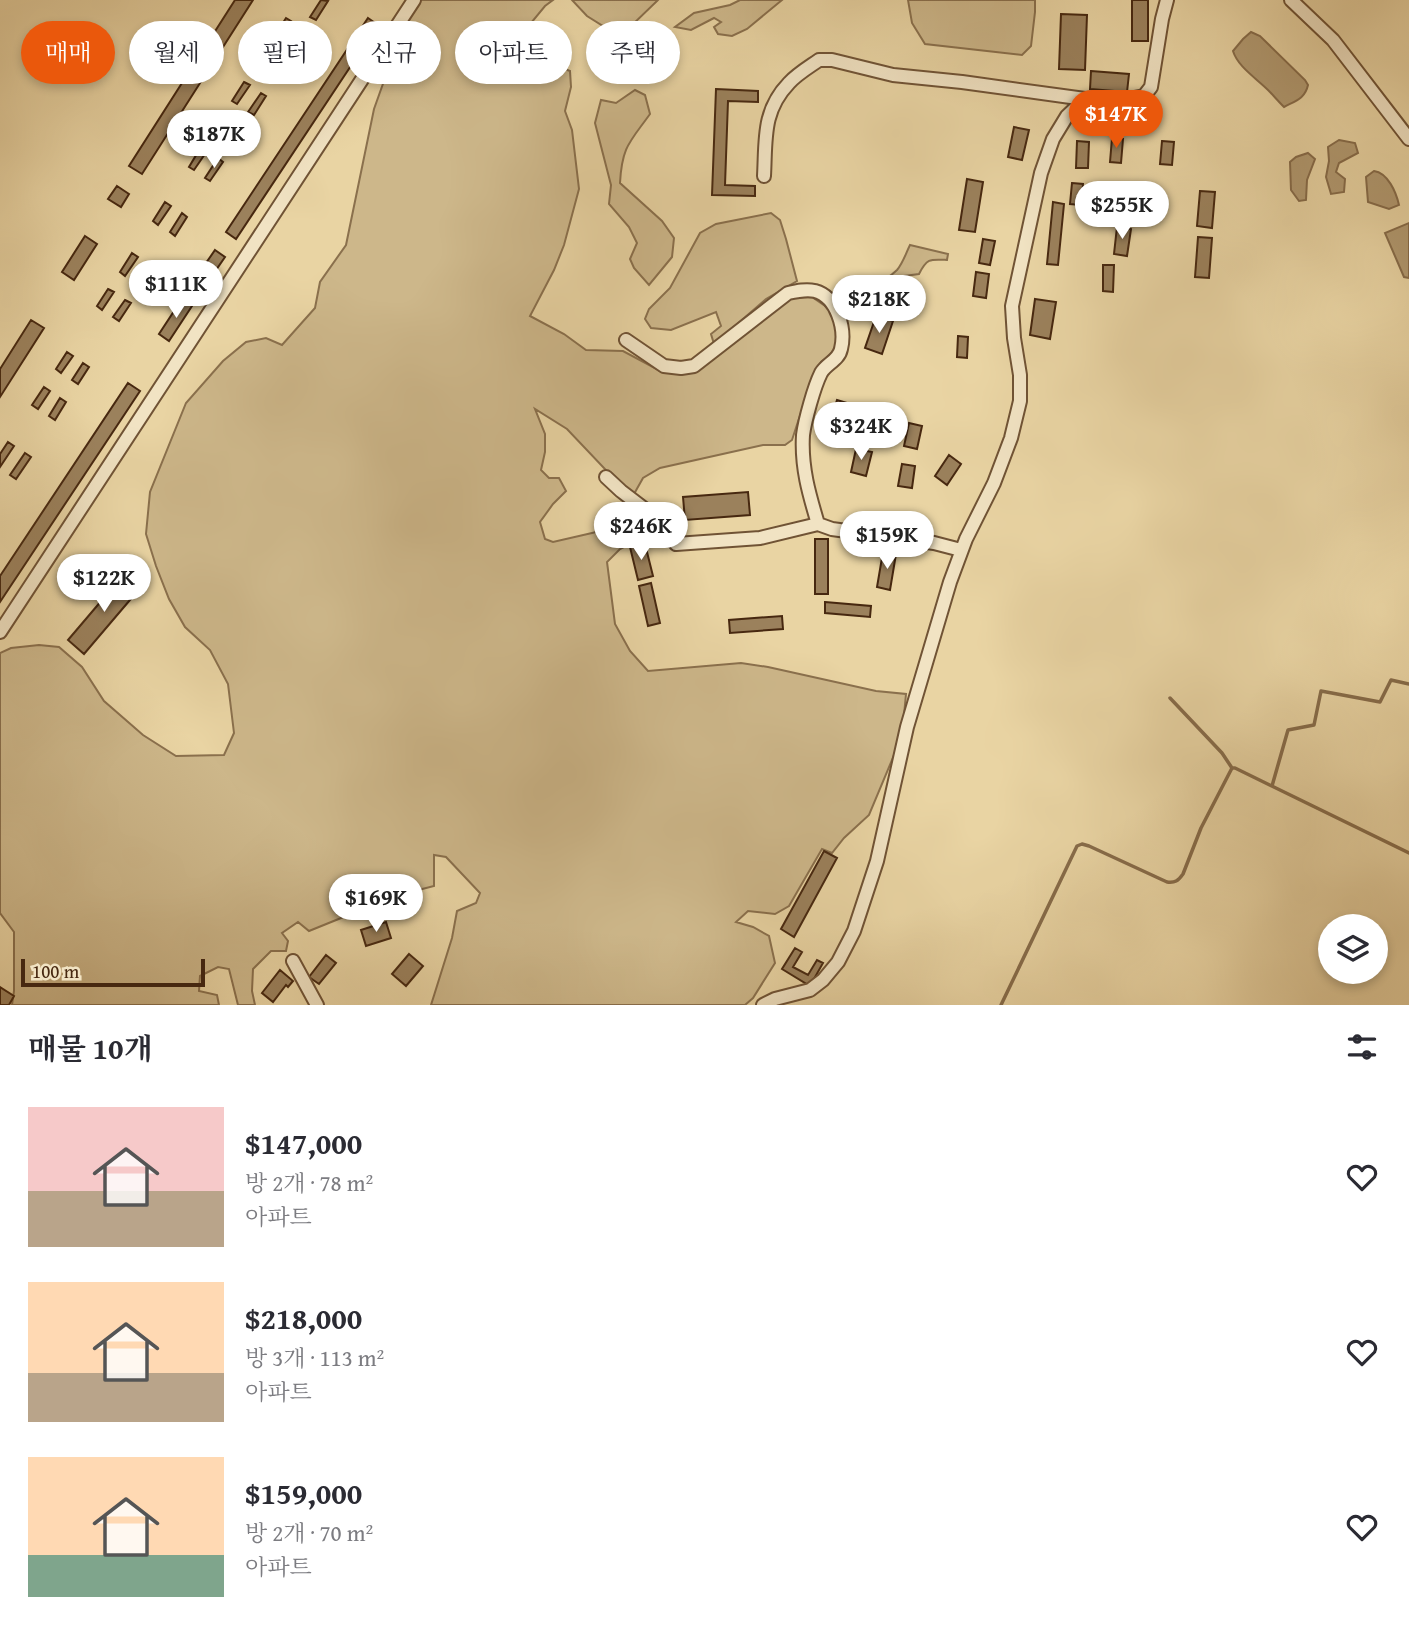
<!DOCTYPE html>
<html lang="ko">
<meta charset="utf-8">
<style>
body{margin:0;font-family:"Gentium Book Plus","Noto Serif KR",serif;background:#f7f7f7;color:#2b2b33;height:100vh;display:flex;flex-direction:column;font-size:26px;white-space:nowrap}
*{box-sizing:border-box;margin:0}
p{font-size:23px;color:#7c7c81}
.icon{flex:none;width:38px;height:38px;fill:none;stroke:currentColor;stroke-width:2;stroke-linecap:round;stroke-linejoin:round}
.map{position:relative;height:1005px;overflow:hidden}
.panel{display:flex;flex-direction:column;background:#fff;flex:1}
.panel>*{flex:none}
.guide{position:absolute;left:21px;top:21px;width:700px;height:63px;display:flex;gap:14px}
.controls{position:absolute;left:1318px;top:914px;display:grid;gap:14px}
.controls a{display:grid;place-items:center;width:70px;height:70px;border-radius:50%;background:#fff;box-shadow:0 4px 10px #0003;font-size:35px}
.scale{position:absolute;left:21px;bottom:18px;width:184px;box-sizing:border-box;padding-left:7px;border:4px solid #472810;border-top:0;font-size:19px;line-height:24px;white-space:nowrap;color:#472810;-webkit-text-stroke:5px #f1e3c3;paint-order:stroke}
.price{position:absolute;translate:-50% -60px;padding:0 16px;border-radius:24px;background:#fff;color:#222;font-size:23px;line-height:46px;filter:drop-shadow(0 2px 4px #0008)}
.price::after{content:'';position:absolute;left:50%;top:42px;width:21px;height:16px;margin-left:-10px;background:inherit;clip-path:polygon(0 0,100% 0,50% 100%)}
.price.on{background:#ea580c;color:#fff}
ul{padding:0;list-style:none}
li{display:flex;align-items:center;gap:21px;height:175px;padding:0 28px}
li span{display:grid;place-items:center;flex:none;width:196px;height:140px;border-radius:0px;color:#555}
li>.icon{margin-inline-start:auto}
span .icon{width:84px;height:84px;fill:#fffc;stroke-width:1}
li b{font-size:30px}
h2{display:flex;justify-content:space-between;align-items:center;height:84px;padding:0 28px;font-size:30px}
.chip{padding:0 24px;border-radius:32px;background:#fff;box-shadow:0 4px 10px #0003;font-size:24px;line-height:63px}
.chip.on{background:#ea580c;color:#fff}
.map>svg:first-child{display:block}
.green{fill:#cdb78a;stroke:#8a704d;stroke-width:2}
.water{fill:#b29a71;stroke:#876c4a;stroke-width:2}
.lines{fill:none;stroke-linecap:round;stroke-linejoin:round}
.stream{stroke:#876c4a;stroke-width:3.5}
.building{fill:#9b815c;stroke:#472810;stroke-width:2}
.minor-casing{stroke:#705335;stroke-width:16}
.minor{stroke:#f1e3c3;stroke-width:12}
</style>
<div class="map">
<svg width="1409" height="1005" viewBox="0 0 1409 1005">
<rect width="100%" height="100%" fill="#e9d4a3"/>
<filter id="stains"><feTurbulence type="fractalNoise" baseFrequency=".00286" numOctaves="4"/><feColorMatrix values="0 0 0 0 .2 0 0 0 0 .09 0 0 0 0 .02 0 0 0 .5 -.17"/></filter>
<radialGradient id="worn" r=".72"><stop offset=".6" stop-color="#630" stop-opacity="0"/><stop offset="1" stop-color="#630" stop-opacity=".3"/></radialGradient>
<path class="green" d="M420,0H553L545,6L526,29L528,46L542,60L570,71L571,87L565,111L572,130L579,189L564,245L554,270L530,316L564,334L586,350L623,351L664,373H673L695,371L711,361L790,298L812,297L828,308L836,322L838,341L831,354L821,362L807,394L792,440L785,445H763L660,468L643,478L634,494L621,486L567,429L535,409L545,434V452L541,470L549,478H559L566,491L553,504L540,522L545,539L553,542L592,533L613,528L623,519L640,516L643,537L620,549L607,562L615,624L630,651L648,671L741,663L768,667L876,691L906,694L904,715L897,748L869,815L844,838L832,853L822,849L789,906L775,914L748,911L736,922L753,927L769,936L775,963L753,998L745,1005H431L452,938L457,911L476,903L480,893L446,857L434,855V886L372,902L346,916L309,931L298,922L282,933L288,941L286,951H271L253,969L252,991L255,1005H238L229,969L218,967L200,976L199,991L217,995L219,1005H12L14,991V932L0,913V653L11,648L39,645L59,647L82,667L104,701L143,735L176,756L224,755L234,733L228,684L210,650L185,627L169,599L156,566L146,534L150,492L186,403L223,361L246,342L266,338L282,345L315,308L320,282L346,245L374,109L404,25Z
M572,0H658L628,29L603,26L587,16Z
M740,0H782L747,29L732,36L718,34L714,27L721,22L714,18L691,30L675,27L694,13L730,5Z
M908,0H1035V12L1031,46L1022,55L925,44L912,23Z
M635,90L645,95L650,114C630,142 622,146 620,183L662,221L674,238L672,257L649,285L634,268L630,259L637,243L629,227L609,204L611,185L595,123L601,100L616,103Z
M771,213L780,220L786,239L797,281L766,299L714,344L711,334L721,326L716,312L671,330L651,328L645,319L649,309L670,288L700,233L716,224Z
M910,245L948,254L947,260C930,259 927,258 919,274L904,276L877,302L884,306L877,310L858,307L846,319L843,313L844,304C860,291 882,285 897,270C903,263 906,253 910,245Z"/>
<path class="water" d="M1251,32L1260,36L1305,80L1308,85C1305,99 1295,101 1284,107C1278,101 1273,95 1268,90C1256,78 1238,67 1233,51L1243,39Z
M1339,140L1355,143L1358,153L1339,163L1336,172L1345,179L1344,192L1331,194L1326,177L1329,161L1328,147Z
M1308,153L1315,159L1307,180L1306,200L1299,201L1291,190L1290,162L1296,157Z
M1374,171C1388,173 1396,192 1399,205L1389,209L1368,202L1366,177Z
M1409,223V278L1404,277L1385,233Z"/>
<g class="lines">
<path class="stream" d="M1170,698L1222,753L1232,768
M1272,786L1288,730L1314,725L1321,691L1380,702L1391,680L1409,684
M1001,1005L1077,846L1082,844L1089,846L1167,882C1175,883 1178,881 1183,874L1201,828L1232,768H1235L1409,853"/>
</g>
<path class="building" d="M235,0H253L142,174L129,166Z
M321,0L328,1L316,20L310,17Z
M1132,0H1148V41H1132Z
M1061,14L1087,15L1085,70L1059,69Z
M286,18L291,21L279,40L274,37Z
M368,18L378,25L236,239L226,232Z
M302,29L308,32L295,51L290,48Z
M267,47L272,51L259,71L253,68Z
M283,58L289,62L275,82L270,79Z
M1091,71L1129,74L1127,92L1090,89Z
M244,82L250,85L237,104L232,101Z
M716,89L758,91V102L728,101L725,185L755,186V196L712,195Z
M261,93L266,96L254,115L248,112Z
M224,113L229,116L217,135L212,132Z
M241,124L246,127L233,146L228,143Z
M1014,127L1029,130L1022,160L1008,157Z
M1112,138L1123,139L1121,163L1110,162Z
M1077,141L1089,142L1088,168H1076Z
M1162,141L1174,142L1172,165L1160,164Z
M201,147L207,151L194,170L189,167Z
M218,158L223,162L210,181L205,178Z
M967,179L983,182L975,232L959,230Z
M1072,183L1083,184L1081,205L1070,204Z
M117,186L129,194L121,207L108,199Z
M1093,187H1135L1136,217H1126V197H1093Z
M1200,191L1215,192L1212,228L1197,226Z
M165,202L171,206L158,225L153,221Z
M1053,202L1064,204L1058,265L1047,264Z
M182,213L187,217L175,236L170,232Z
M1117,227L1131,229L1127,256L1114,254Z
M85,236L97,244L74,280L62,272Z
M1198,237L1212,238L1209,278L1195,277Z
M983,239L995,241L990,265L979,263Z
M215,250L225,257L216,270L206,263Z
M132,253L138,257L125,276L120,272Z
M149,264L154,268L142,287L136,283Z
M1103,265H1114L1113,292L1103,291Z
M976,272L989,274L986,298L973,296Z
M108,289L114,292L102,310L97,306Z
M182,299L192,306L169,341L159,334Z
M1035,299L1056,302L1050,339L1030,335Z
M125,300L131,303L119,321L113,317Z
M876,316L893,321L882,354L865,348Z
M31,320L44,328L0,397V369Z
M958,336L968,337L967,358L957,357Z
M67,352L73,356L61,373L56,369Z
M83,363L89,367L78,384L72,380Z
M128,383L140,391L0,602V576Z
M44,387L50,391L38,409L32,405Z
M60,398L66,402L55,420L49,416Z
M837,400L850,404L843,426L830,422Z
M871,408L885,412L879,435L865,431Z
M909,423L922,426L917,449L904,446Z
M8,442L14,446L0,467V454Z
M856,449L872,452L866,476L851,472Z
M25,453L31,457L16,479L10,475Z
M949,455L961,464L947,485L935,476Z
M902,464L915,466L912,488L898,486Z
M748,492L750,515L685,520L683,497Z
M815,539H828V594H815Z
M645,544L653,576L638,580L630,547Z
M883,552L896,554L890,590L877,587Z
M125,573L141,587L84,654L68,640Z
M651,583L660,623L648,626L639,586Z
M825,602L871,606L870,617L825,613Z
M782,616L783,629L730,633L729,620Z
M824,851L837,858L794,937L781,929Z
M386,922L391,938L366,946L361,930Z
M795,948L802,952L793,967L808,975L817,960L823,963L810,986L782,969Z
M409,954L423,966L406,986L392,974Z
M326,955L336,963L319,984L309,977Z
M280,970L293,981L288,987L286,985L273,1002L262,993Z
M0,987L14,996L9,1005H0Z"/>
<g class="lines">
<defs>
<path id="minor" d="M1291,0L1333,40L1409,139
M764,176C766,140 762,111 789,83C797,74 809,67 819,60H832L893,75L962,82L1085,99
M626,340L664,366L681,368L694,366L788,293C797,291 806,289 815,291C837,297 846,329 841,349C839,360 826,364 821,373C814,387 805,420 803,435C801,467 809,494 818,524L832,529L934,543L961,550
M606,477L621,491L655,517L676,544L760,538L818,524
M0,632L414,0
M293,961L317,1005
M763,1005L775,999L810,990L823,980L838,962L854,931L877,861L907,727L950,582L966,539L994,483L1011,438L1020,401V375L1014,338L1012,306L1041,173L1053,139L1067,116L1085,99L1104,98L1129,99L1144,96L1151,87L1162,19L1167,0"/>
</defs>
<use href="#minor" class="minor-casing"/>
<use href="#minor" class="minor"/>
</g>
<rect width="100%" height="100%" filter="url(#stains)"/>
<rect width="100%" height="100%" fill="url(#worn)"/>
</svg>
<div class="controls">
<a><svg class="icon" aria-label="layers" viewBox="0 0 24 24"><path d="M12 4l9 5-9 5-9-5zM3 14l9 5 9-5"/></svg></a>
</div>
<div class="scale">100 m</div>
<b class="price on" style="left:1116px;top:150px">$147K</b>
<b class="price" style="left:214px;top:170px">$187K</b>
<b class="price" style="left:1122px;top:241px">$255K</b>
<b class="price" style="left:176px;top:320px">$111K</b>
<b class="price" style="left:879px;top:335px">$218K</b>
<b class="price" style="left:861px;top:462px">$324K</b>
<b class="price" style="left:641px;top:562px">$246K</b>
<b class="price" style="left:887px;top:571px">$159K</b>
<b class="price" style="left:104px;top:614px">$122K</b>
<b class="price" style="left:376px;top:934px">$169K</b>
<div class="guide">
<a class="chip on">매매</a>
<a class="chip">월세</a>
<a class="chip">필터</a>
<a class="chip">신규</a>
<a class="chip">아파트</a>
<a class="chip">주택</a>
</div>
</div>
<section class="panel">
<h2>매물 10개<svg class="icon" aria-label="filters" viewBox="0 0 24 24"><path d="M4 7h16M4 17h16"/><circle cx="9" cy="7" r="2"/><circle cx="15" cy="17" r="2"/></svg></h2>
<ul>
<li><span style="background:linear-gradient(#f6c9c9 60%,#b9a48a 0)"><svg class="icon" aria-label="home" viewBox="0 0 24 24"><path d="M3 11l9-7 9 7M6 9v11h12V9"/></svg></span><div><b>$147,000</b><p>방 2개 · 78 m²</p><p>아파트</p></div><svg class="icon" aria-label="heart" viewBox="0 0 24 24"><path d="M12 20l-8-8c-3-5 5-10 8-4 3-6 11-1 8 4z"/></svg></li>
<li><span style="background:linear-gradient(#ffd9b3 65%,#b9a48a 0)"><svg class="icon" aria-label="home" viewBox="0 0 24 24"><path d="M3 11l9-7 9 7M6 9v11h12V9"/></svg></span><div><b>$218,000</b><p>방 3개 · 113 m²</p><p>아파트</p></div><svg class="icon" aria-label="heart" viewBox="0 0 24 24"><path d="M12 20l-8-8c-3-5 5-10 8-4 3-6 11-1 8 4z"/></svg></li>
<li><span style="background:linear-gradient(#ffd9b3 70%,#7fa58c 0)"><svg class="icon" aria-label="home" viewBox="0 0 24 24"><path d="M3 11l9-7 9 7M6 9v11h12V9"/></svg></span><div><b>$159,000</b><p>방 2개 · 70 m²</p><p>아파트</p></div><svg class="icon" aria-label="heart" viewBox="0 0 24 24"><path d="M12 20l-8-8c-3-5 5-10 8-4 3-6 11-1 8 4z"/></svg></li>
</ul>
</section>
